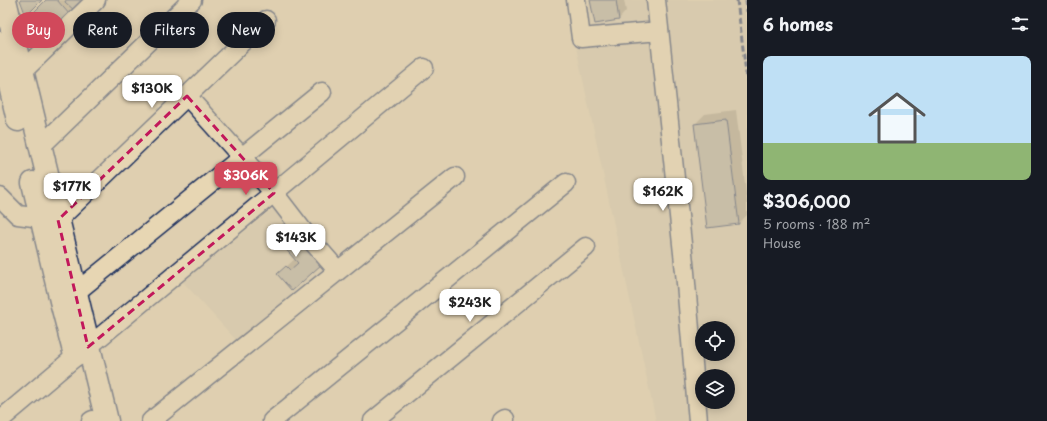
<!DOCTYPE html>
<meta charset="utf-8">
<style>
body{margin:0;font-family:"Playpen Sans",sans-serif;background:#242831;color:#f1f3f6;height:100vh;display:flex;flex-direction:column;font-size:15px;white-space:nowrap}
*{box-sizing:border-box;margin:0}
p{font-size:13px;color:#9ea1a6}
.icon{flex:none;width:22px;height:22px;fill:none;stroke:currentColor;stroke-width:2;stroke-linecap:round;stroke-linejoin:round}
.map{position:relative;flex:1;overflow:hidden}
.drawer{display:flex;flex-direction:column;background:#171b24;width:300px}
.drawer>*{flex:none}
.banner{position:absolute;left:12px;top:12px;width:380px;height:36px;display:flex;gap:8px}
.fabs{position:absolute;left:695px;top:321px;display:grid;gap:8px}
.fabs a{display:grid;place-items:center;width:40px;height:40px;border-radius:50%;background:#171b24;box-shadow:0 2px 10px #0003;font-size:20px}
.price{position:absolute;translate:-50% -34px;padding:0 9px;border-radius:8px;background:#fff;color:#222;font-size:13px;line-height:26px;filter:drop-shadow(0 1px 2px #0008)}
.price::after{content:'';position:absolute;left:50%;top:24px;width:12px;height:9px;margin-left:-6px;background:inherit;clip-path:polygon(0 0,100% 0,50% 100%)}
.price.selected{background:#d1495b;color:#fff}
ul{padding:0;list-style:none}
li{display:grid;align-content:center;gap:8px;height:212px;padding:0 16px}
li+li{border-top:1px solid #363941}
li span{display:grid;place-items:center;height:124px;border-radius:8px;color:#555}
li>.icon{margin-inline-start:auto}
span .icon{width:72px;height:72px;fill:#fffc;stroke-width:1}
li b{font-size:17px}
h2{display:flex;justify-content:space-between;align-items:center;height:48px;padding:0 16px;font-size:17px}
.pill{padding:0 14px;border-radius:18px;background:#171b24;box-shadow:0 2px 10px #0003;font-size:14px;line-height:36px}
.pill.selected{background:#d1495b;color:#fff}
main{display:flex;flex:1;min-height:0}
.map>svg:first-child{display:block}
.built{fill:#d0c3aa;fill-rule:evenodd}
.shadow{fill:#0003}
.building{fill:#aea89b;stroke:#1b2f5e}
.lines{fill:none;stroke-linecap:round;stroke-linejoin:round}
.minor-casing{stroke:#1b2f5e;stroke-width:21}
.major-casing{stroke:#1b2f5e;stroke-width:25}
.minor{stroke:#e7d6b3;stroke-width:18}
.major{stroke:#e7d6b3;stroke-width:22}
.rail{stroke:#1b2f5e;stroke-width:3;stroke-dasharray:6 3;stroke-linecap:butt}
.marked{fill:none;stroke:#c2185b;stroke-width:3;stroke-dasharray:8 5;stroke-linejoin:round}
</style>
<main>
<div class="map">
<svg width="747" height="421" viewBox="0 0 747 421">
<rect width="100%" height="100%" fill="#dfcfb0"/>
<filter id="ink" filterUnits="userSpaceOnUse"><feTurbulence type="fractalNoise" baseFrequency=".025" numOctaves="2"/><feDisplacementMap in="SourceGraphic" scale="8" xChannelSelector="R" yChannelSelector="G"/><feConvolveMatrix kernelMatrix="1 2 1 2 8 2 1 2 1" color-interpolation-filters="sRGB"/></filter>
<g filter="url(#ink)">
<path class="built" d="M566,0H747V421H656ZM702,328H728V354H702ZM702,376H728V402H702Z
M275,207L328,267L236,340L183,282Z"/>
<path class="shadow" d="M47,0H84L38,45Z
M591,0H624L626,11L619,19L596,23Z
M736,110L747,201V215L739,223L695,124L705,114Z
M293,216L328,256L292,289L286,267L296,258L274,234Z"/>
<path class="building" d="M20,0H42L26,16Z
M46,0H57L70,15L37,47L30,16Z
M66,0H84L75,11L65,2Z
M590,0H616L619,20L595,24Z
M726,120L739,224L707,228L694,124Z
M285,223L322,264L292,291L277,274L286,266L290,270L298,263L272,234Z"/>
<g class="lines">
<defs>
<path id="minor" d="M576,0L581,38L659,31
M656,0L685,272L698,421
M23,71L96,0
M187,96L274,193L304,232L338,271
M40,147L192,0
M0,197L18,215L41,218
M58,220L266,20
M75,293L322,92
M88,347L424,68
M0,420L76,356
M91,421L93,420
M151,421L455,177
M272,421L566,183
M373,421L586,247
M502,421L505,419"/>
<path id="major" d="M5,0L107,421
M0,43L18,120
M33,183L62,305L75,355"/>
</defs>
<use href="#minor" class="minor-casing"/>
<use href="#major" class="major-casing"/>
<use href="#minor" class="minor"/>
<use href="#major" class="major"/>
<path class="rail" d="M737,0L747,81
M746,0L747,12"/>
</g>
</g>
<path d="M0 0H747V421H0ZM187,96L274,193L88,347L58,220Z" fill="#dfcfb0" fill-opacity=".55" fill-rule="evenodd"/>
<path class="marked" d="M187,96L274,193L88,347L58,220Z"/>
</svg>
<div class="fabs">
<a><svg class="icon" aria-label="locate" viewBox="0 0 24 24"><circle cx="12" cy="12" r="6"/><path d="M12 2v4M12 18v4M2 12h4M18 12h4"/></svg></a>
<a><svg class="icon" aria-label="layers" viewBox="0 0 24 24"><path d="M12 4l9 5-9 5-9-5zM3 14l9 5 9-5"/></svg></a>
</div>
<b class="price" style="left:152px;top:109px">$130K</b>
<b class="price selected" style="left:246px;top:196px">$306K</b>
<b class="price" style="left:72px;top:207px">$177K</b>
<b class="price" style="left:663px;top:212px">$162K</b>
<b class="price" style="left:296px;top:258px">$143K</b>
<b class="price" style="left:470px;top:323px">$243K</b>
<div class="banner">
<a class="pill selected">Buy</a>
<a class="pill">Rent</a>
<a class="pill">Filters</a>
<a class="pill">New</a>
</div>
</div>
<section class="drawer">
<h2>6 homes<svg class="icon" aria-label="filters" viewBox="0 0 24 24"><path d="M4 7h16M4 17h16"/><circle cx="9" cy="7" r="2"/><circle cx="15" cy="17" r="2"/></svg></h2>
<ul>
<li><span style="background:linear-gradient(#bfe0f5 70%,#8fb573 0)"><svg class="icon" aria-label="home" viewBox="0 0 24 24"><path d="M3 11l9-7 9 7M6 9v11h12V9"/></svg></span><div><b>$306,000</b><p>5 rooms · 188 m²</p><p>House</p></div></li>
</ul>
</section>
</main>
